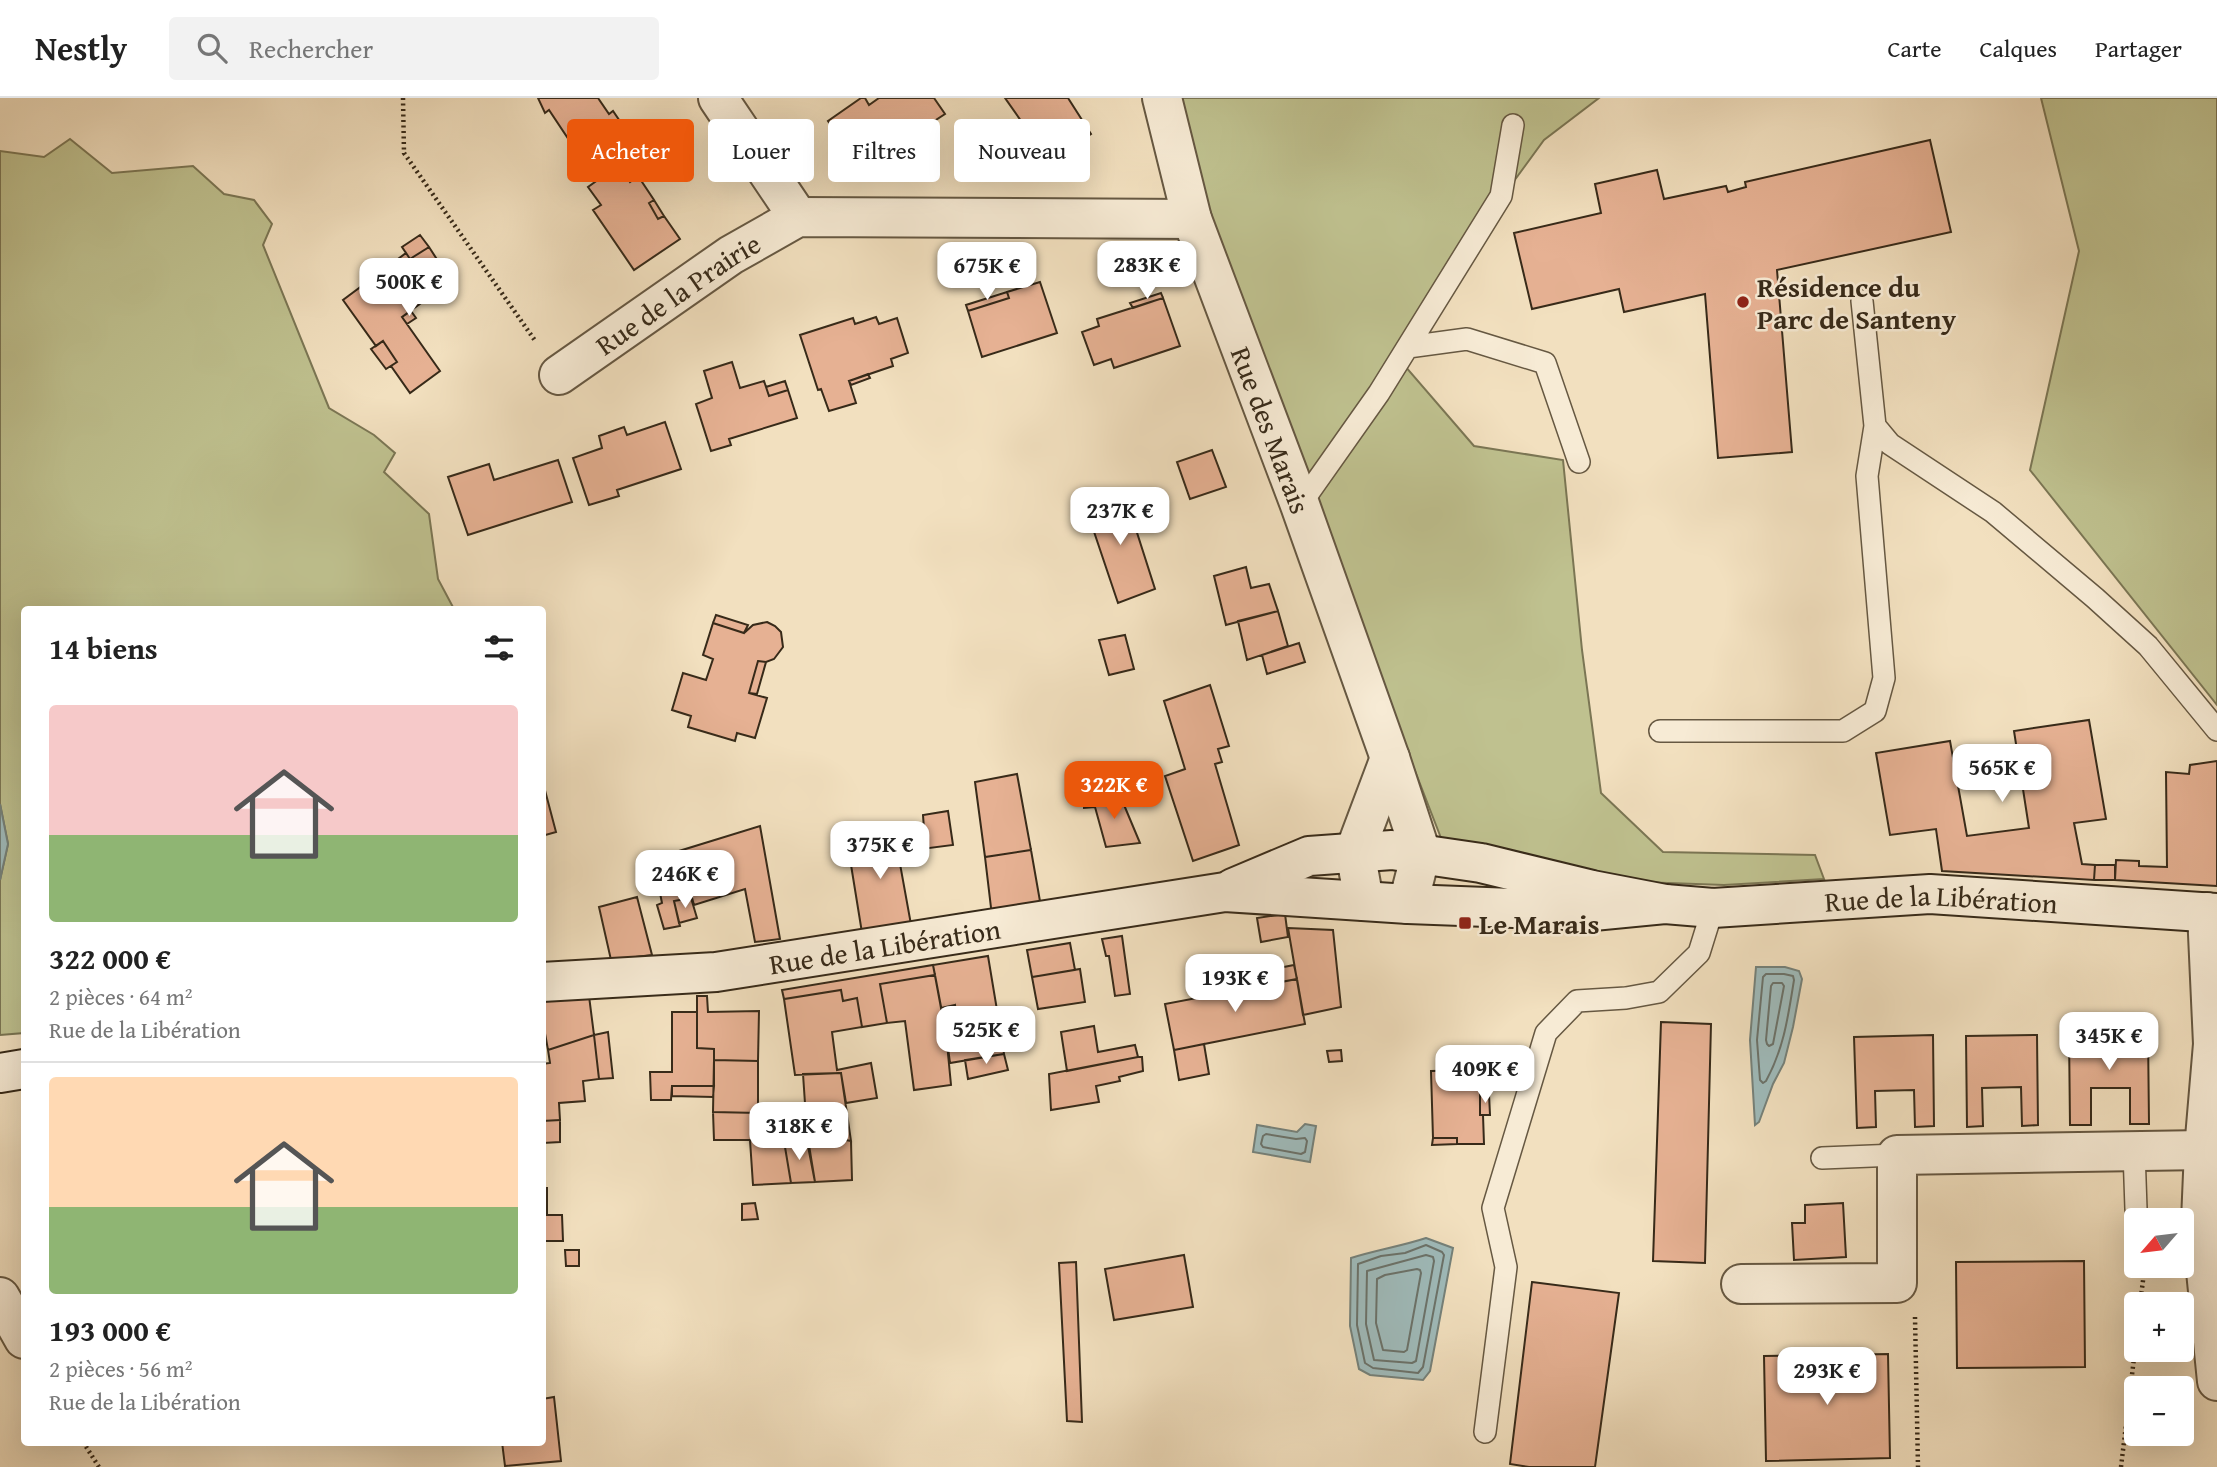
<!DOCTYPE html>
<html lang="fr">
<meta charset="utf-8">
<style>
body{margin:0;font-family:"Gentium Book Plus",serif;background:#f2f2f2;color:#222;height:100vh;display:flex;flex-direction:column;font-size:26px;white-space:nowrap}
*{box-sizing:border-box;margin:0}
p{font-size:23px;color:#767676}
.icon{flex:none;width:38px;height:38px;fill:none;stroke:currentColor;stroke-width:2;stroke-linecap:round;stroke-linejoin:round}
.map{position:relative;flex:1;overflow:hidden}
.side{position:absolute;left:21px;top:508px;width:525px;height:840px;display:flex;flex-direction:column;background:#fff;border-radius:7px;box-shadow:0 7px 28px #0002}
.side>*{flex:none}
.banner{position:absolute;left:567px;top:21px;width:665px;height:63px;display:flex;gap:14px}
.needle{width:46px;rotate:242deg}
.tools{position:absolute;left:2124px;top:1110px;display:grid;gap:14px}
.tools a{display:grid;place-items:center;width:70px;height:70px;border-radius:7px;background:#fff;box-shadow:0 7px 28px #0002;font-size:35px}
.price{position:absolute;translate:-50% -60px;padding:0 16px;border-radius:14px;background:#fff;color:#222;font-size:23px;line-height:46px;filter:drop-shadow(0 2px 4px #0008)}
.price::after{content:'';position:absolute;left:50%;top:42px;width:21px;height:16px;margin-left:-10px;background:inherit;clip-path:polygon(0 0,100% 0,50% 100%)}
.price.on{background:#ea580c;color:#fff}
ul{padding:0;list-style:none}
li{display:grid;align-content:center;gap:14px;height:371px;padding:0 28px}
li+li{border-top:2px solid #e0e0e0}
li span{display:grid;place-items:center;height:217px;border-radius:7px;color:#555}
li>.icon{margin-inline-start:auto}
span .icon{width:126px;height:126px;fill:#fffc;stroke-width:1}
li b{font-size:30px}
h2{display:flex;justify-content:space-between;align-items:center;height:84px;padding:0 28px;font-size:30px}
.tag{padding:0 24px;border-radius:7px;background:#fff;box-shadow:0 7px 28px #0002;font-size:24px;line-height:63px}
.tag.on{background:#ea580c;color:#fff}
header{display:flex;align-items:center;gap:42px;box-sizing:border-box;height:98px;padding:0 35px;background:#fff;border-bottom:2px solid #e0e0e0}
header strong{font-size:33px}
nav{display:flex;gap:38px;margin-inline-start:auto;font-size:24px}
.search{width:490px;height:63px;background:#f2f2f2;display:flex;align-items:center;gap:18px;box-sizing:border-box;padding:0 24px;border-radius:7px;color:#767676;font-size:26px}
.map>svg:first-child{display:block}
.green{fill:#bfc18f;stroke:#7b7654;stroke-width:2}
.water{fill:#9fbbbb;stroke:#75817a;stroke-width:2}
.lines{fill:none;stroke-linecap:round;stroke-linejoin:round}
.shore{stroke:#6b726a;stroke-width:2}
.building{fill:#e6b193;stroke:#372a19;stroke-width:2}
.lane-casing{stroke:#665842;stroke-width:24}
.street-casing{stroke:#665842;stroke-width:42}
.secondary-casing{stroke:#372a19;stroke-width:42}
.path{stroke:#372a19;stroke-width:4.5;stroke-dasharray:2 3.5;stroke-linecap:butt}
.lane{stroke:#f7ebd5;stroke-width:21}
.street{stroke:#f7ebd5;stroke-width:38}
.secondary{stroke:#f7ebd5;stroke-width:38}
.poi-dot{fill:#8f2418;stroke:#f7ebd5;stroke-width:2.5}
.labels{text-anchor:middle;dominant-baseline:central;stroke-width:5;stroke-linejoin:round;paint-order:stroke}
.poi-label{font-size:28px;font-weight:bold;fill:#372a19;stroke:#f7ebd5;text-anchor:start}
.street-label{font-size:28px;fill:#372a19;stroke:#f7ebd5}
</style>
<header>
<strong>Nestly</strong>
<div class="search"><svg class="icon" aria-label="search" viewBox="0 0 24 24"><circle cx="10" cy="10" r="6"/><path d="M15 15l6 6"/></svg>Rechercher</div>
<nav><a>Carte</a><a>Calques</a><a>Partager</a></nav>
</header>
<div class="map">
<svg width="2217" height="1369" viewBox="0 0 2217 1369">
<rect width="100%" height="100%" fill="#f2e0bf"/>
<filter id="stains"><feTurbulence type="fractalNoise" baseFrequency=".00286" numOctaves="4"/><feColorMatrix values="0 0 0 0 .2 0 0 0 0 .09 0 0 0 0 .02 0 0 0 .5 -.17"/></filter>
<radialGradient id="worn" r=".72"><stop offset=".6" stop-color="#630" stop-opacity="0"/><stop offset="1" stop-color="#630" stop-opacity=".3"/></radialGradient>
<path class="green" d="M1154,0H1599L1544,42L1484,124L1404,267L1474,348L1563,362L1582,552L1601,695L1663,754L1815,757L1824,781L1724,787L1640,784L1441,740Z
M2041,0H2217V607L2030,372L2079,153Z
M70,41L112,75L193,68L224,96L254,102L272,126L263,147L329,310L374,337L395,355L384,374L429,416L438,481L454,511H24V935L0,937V782L8,746L0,706V53L44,59Z"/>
<path class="water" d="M0,706L8,746L0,782Z
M1756,869H1785L1799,873L1802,881L1793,929L1784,965L1773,986L1759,1024L1755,1027L1750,942Z
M1305,1026L1316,1028L1310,1064L1253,1054L1257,1027L1297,1034Z
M1426,1140L1453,1150L1430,1273L1423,1282L1370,1277L1359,1271L1350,1228L1351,1160C1376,1152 1402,1148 1426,1140Z"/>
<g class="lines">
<path class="shore" d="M1766,876H1784L1793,878L1794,882C1788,919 1784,950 1766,983L1763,985L1760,982L1757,942L1763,879Z
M1773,885H1782L1784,888L1773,946L1769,948L1767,946L1766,942L1771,888Z
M1266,1036L1296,1041L1305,1040L1307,1043L1305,1054L1301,1056L1263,1049L1261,1046L1263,1038Z
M1426,1147L1442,1154L1444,1157L1423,1269L1418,1275L1373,1270L1365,1265L1357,1227L1358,1166L1381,1158L1405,1155Z
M1426,1157L1433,1159L1434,1163L1416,1263L1412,1265L1374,1262L1366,1226L1367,1173Z
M1417,1171L1420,1172L1421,1175L1407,1252L1404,1254L1383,1252L1376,1225L1377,1181L1385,1177Z"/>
</g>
<path class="building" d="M538,0H598L609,16L613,13L630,38L587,69L549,12L545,15Z
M861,0H865L869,7L879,0H934L945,16L908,40L903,32L856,64L828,23Z
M1005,0H1068L1091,36L1050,64Z
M903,32L908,40L895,49L891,41Z
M1930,42L1951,134L1777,172L1792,354L1718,360L1705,196L1624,214L1619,191L1532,211L1514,135L1601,115L1595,86L1657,72L1664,101L1726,88L1728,94L1746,89L1745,84Z
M619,67L630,84L638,78L654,102L649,105L658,121L664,118L680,141L634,172L593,112L601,107L588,89Z
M654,102L664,118L658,121L649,105Z
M420,137L429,149L410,161L402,149Z
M429,149L449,180L431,193L432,197L402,219L440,273L410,295L391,268L397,264L383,243L376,248L343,202L406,155L410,161Z
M1040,184L1057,235L982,259L968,213L1009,200L1007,194Z
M1007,194L1009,200L968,213L966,207Z
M1161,195L1163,200L1133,210L1130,205Z
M1163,200L1180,248L1114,270L1111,261L1094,267L1082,234L1099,228L1097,221Z
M411,213L416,220L407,226L402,219Z
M876,219L879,226L897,220L908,255L891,261L893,268L849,283L856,305L829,313L821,291L818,292L800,237L853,220L855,226Z
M383,243L397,264L386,271L371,251Z
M732,264L740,290L764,283L769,298L788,292L797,320L729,341L731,347L711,353L696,306L712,300L704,273Z
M868,276L870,280L851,287L849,283Z
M785,283L788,292L769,298L766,289Z
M665,324L681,371L617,392L619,398L589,407L573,360L602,350L599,338L624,329L627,337Z
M1212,352L1226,389L1190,401L1177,364Z
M558,362L572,404L468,437L448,379L489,366L494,382Z
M1124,394L1155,491L1118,505L1085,407Z
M1246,469L1251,490L1269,486L1278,513L1226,527L1214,478Z
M1278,513L1288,548L1247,562L1238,523Z
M716,517L748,527L744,535L713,525Z
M767,524L775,528L781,534L783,549L774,561L766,564L758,563L749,595L767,600L755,640L737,635L735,643L688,629L691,618L672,612L683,575L706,582L713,561L703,557L713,525L744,535L753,527Z
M1125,537L1134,571L1109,577L1099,542Z
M1299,545L1305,564L1267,576L1262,557Z
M758,563L766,564L757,596L749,595Z
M1210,587L1229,648L1218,651L1222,664L1215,666L1239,747L1193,763L1165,678L1185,671L1164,603Z
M2089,622L2106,721L2074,725L2082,766L2095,767L2094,782L1942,773L1936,731L1890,737L1876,655L1950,643L1967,738L2029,730L2014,633Z
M2217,663V788L2115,782L2116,762L2139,763V768L2167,769L2166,674L2189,676L2190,667Z
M1017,676L1031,752L985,759L975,684Z
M542,681L556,734L542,738Z
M1119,695L1140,745L1106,749L1095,709L1084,710V703Z
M948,713L953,747L914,752L911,733L924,731L923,717Z
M760,728L780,841L755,844L745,791L694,807L679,753Z
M902,728L907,754L898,755L912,832L863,841L846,736Z
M1031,752L1041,809L992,818L985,759Z
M2095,767H2115V782H2094Z
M687,780L691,800L674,803L680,828L664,831L657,807L662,805L658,785Z
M637,799L652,857L611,862L599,809Z
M691,800L697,820L679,825L674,803Z
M1285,816L1288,839L1261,844L1257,820Z
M1288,830L1333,832L1341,909L1303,917Z
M1122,838L1130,896L1115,898L1109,858H1106L1102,841Z
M1070,845L1075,872L1032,879L1027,852Z
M988,858L998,918L957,926L955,907L941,910L933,867Z
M933,867L935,877L880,886L887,925L862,929L857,900L843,903L841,892L784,901L782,892Z
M1294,867L1297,881L1201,899L1198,886Z
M1080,871L1085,904L1038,911L1032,879Z
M935,877L946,935L951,987L914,992L905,923L887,925L880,886Z
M1297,881L1305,926L1174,952L1165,906Z
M841,892L843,903L857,900L862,929L832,934L837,972L871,965L877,1000L846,1005L841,975L795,977L784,901Z
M589,898L594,937L548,952L542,919V902Z
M697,898H707L708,914L759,913L758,963L714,962V951L697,950Z
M955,907L959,933L946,935L941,910Z
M672,914H697V950L714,951V988H672L671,1002H651L650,974H672Z
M998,918L1004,956L950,965L946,935L959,933L957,926Z
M1661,924L1711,926L1705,1165L1653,1163Z
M1094,928L1098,954L1135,947L1138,959L1067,973L1061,934Z
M608,934L613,980L599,981L594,937Z
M2069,935H2148L2149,1026H2130V990H2091V1027H2070Z
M594,937L599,981L583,983L585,1003L559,1005L560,1022L542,1023V966L550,965L548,952Z
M1933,937L1934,1028L1915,1029L1914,992L1875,993L1876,1029L1857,1030L1854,939Z
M2037,937L2038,1027L2022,1028L2021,989L1982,990L1983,1028L1967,1029L1966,938Z
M1204,946L1209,976L1179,982L1174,952Z
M1341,952L1342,963L1329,964L1327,953Z
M1004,956L1008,972L968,981L965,962Z
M1138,959H1142L1143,973L1119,979L1120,983L1096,988L1099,1004L1051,1012L1049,976Z
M714,962L758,963V1015L713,1014Z
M1482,972L1483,995L1480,996V1017H1483L1484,1046H1457V1040H1433L1431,973Z
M841,975L851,1043L807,1035L803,976Z
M672,988H714L713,999L672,998Z
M1480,996H1489L1490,1017H1480Z
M713,1014L758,1015V1042H714Z
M560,1022V1044L543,1045L542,1023Z
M807,1035L851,1043L852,1082L815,1084Z
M1433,1040H1457V1046L1432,1047Z
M750,1042L784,1043L791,1085L753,1087Z
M784,1043H807L815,1084L791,1085Z
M542,1090H547V1117H562L563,1143H542Z
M755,1105L758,1121L742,1122V1106Z
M1843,1105L1846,1159L1794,1162L1792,1125H1805V1107Z
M565,1152H579V1168H566Z
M1184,1157L1193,1209L1114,1222L1105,1171Z
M2084,1163L2085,1269L1957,1270L1956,1164Z
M1076,1164L1082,1324L1067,1323L1059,1165Z
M1532,1184L1619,1195L1595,1369H1529L1510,1366Z
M1888,1256L1890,1360L1766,1363L1764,1258Z
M554,1299L561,1363L505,1368L502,1344H542V1301Z"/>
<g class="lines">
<defs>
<path id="lane" d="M1862,203L1875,328L1890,346L1993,414L2095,500L2148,548L2217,632
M1408,249L1467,241L1545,265L1579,364
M1300,407L1379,295L1501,98L1513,27
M1660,633H1843L1875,613L1884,580L1867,378L1875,328
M2134,1053L2136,1111
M1822,1060L1897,1057
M1485,1334L1506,1169L1493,1110L1546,935L1577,903L1626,900L1659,894L1699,855L1713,810"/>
<g id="street">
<path d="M718,0L798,119"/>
<path id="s1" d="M1162,0L1192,121L1300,407L1390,660L1421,755L1408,806"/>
<path id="s2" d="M559,277L731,157L798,119L1192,121"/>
<path d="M1364,803L1355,753L1390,660"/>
<path d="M2207,814L2213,946L2204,1052L2201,1123L2217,1283"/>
<path d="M1741,1186L1897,1185V1057L2204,1052"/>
<path d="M0,1199L24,1241"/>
</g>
<g id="secondary">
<path id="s3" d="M1233,790L1309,758L1392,752L1481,765L1592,792L1665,806L1713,810L1930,796L2217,815"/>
<path id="s4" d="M542,884L716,874L1225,794L1408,806L1593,813L1665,806"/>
<path d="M0,975L24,971"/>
</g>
</defs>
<use href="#lane" class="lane-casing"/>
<use href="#street" class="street-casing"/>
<use href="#secondary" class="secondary-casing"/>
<path class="path" d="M403,0L404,55L536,244
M2140,1206L2145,1167
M1915,1219L1918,1369
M83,1344L99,1369
M2121,1369L2137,1235"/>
<use href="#lane" class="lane"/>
<use href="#street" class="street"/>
<use href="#secondary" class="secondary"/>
</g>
<g class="poi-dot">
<circle cx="1743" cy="204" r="7"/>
<rect x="1458" y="818" width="14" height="14" rx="3.5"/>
</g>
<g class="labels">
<g class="poi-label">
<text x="1757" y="188">Résidence du<tspan x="1757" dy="32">Parc de Santeny</tspan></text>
<text x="1479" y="825">Le Marais</text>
</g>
<g class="street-label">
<text stroke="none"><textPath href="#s2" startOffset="144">Rue de la Prairie</textPath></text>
<text stroke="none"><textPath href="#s1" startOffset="350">Rue des Marais</textPath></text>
<text stroke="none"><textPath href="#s3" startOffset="721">Rue de la Libération</textPath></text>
<text stroke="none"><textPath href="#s4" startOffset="345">Rue de la Libération</textPath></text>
</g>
</g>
<rect width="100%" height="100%" filter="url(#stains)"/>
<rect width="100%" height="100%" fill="url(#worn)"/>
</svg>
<div class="tools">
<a><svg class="needle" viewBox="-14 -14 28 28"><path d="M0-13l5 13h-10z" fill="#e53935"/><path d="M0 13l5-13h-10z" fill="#767676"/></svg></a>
<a>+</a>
<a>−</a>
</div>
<b class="price" style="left:1147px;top:203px">283K €</b>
<b class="price" style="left:987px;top:204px">675K €</b>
<b class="price" style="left:409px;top:220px">500K €</b>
<b class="price" style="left:1120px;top:449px">237K €</b>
<b class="price" style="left:2002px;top:706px">565K €</b>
<b class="price on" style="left:1114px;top:723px">322K €</b>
<b class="price" style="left:880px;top:783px">375K €</b>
<b class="price" style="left:685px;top:812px">246K €</b>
<b class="price" style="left:1235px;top:916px">193K €</b>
<b class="price" style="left:986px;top:968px">525K €</b>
<b class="price" style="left:2109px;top:974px">345K €</b>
<b class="price" style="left:1485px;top:1007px">409K €</b>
<b class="price" style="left:799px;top:1064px">318K €</b>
<b class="price" style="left:1827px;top:1309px">293K €</b>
<div class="banner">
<a class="tag on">Acheter</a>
<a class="tag">Louer</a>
<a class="tag">Filtres</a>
<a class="tag">Nouveau</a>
</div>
<section class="side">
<h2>14 biens<svg class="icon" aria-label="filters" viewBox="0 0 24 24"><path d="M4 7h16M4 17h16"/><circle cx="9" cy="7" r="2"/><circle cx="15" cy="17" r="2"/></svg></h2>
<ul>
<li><span style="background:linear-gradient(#f6c9c9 60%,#8fb573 0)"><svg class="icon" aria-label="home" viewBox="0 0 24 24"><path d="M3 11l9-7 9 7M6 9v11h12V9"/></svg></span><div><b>322 000 €</b><p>2 pièces · 64 m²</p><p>Rue de la Libération</p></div></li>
<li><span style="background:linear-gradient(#ffd9b3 60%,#8fb573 0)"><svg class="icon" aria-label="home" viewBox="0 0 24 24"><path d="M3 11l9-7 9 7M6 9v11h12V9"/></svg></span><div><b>193 000 €</b><p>2 pièces · 56 m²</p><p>Rue de la Libération</p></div></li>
</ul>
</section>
</div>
